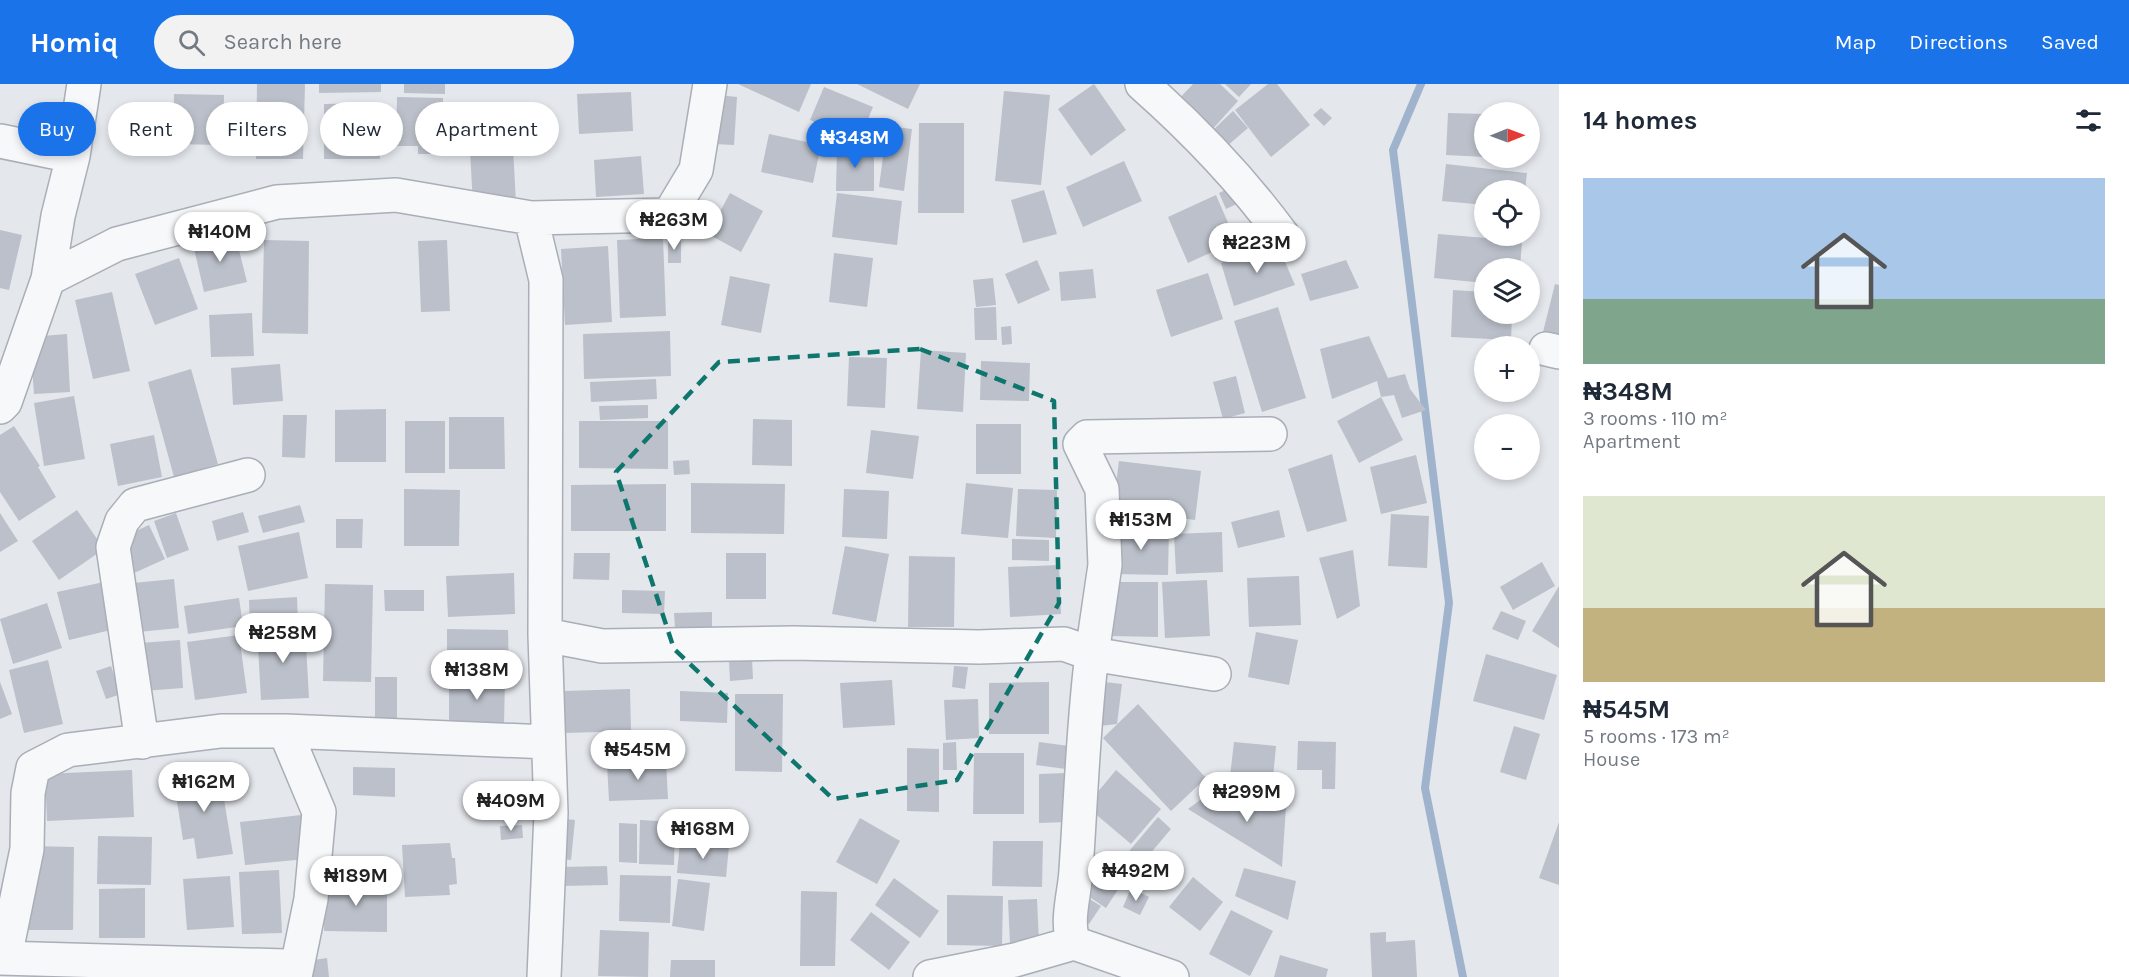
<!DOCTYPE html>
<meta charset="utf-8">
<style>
body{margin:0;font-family:Karla,sans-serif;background:#f2f2f3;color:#1f2937;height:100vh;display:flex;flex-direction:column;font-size:22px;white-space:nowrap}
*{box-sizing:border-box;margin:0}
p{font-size:20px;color:#747a83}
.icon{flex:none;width:33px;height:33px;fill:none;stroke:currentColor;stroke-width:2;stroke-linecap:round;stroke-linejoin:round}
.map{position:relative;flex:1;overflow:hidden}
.side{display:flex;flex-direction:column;background:#fff;width:570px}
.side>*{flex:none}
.hud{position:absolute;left:18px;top:18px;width:570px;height:54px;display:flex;gap:12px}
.needle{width:39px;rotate:89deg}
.fabs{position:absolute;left:1474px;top:18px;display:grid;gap:12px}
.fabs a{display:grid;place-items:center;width:66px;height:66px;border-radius:50%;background:#fff;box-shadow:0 3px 9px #0003;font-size:30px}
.price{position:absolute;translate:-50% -51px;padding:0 14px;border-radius:21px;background:#fff;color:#222;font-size:20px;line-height:39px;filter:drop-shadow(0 2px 3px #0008)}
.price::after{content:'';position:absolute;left:50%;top:36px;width:18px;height:14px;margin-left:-9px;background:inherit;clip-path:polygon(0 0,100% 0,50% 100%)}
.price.selected{background:#1a73e8;color:#fff}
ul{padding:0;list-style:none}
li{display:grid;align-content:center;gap:12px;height:318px;padding:0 24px}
li span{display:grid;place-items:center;height:186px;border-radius:0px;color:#555}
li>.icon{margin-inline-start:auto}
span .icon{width:108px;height:108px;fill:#fffc;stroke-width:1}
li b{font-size:26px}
h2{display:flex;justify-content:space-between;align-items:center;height:72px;padding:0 24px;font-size:26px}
.chip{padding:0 21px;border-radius:27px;background:#fff;box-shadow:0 3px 9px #0003;font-size:21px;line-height:54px}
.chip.selected{background:#1a73e8;color:#fff}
header{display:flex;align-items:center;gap:36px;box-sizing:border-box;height:84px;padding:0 30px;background:#1a73e8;color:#fff}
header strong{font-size:28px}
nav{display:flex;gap:33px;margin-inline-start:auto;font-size:21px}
.search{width:420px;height:54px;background:#f2f2f3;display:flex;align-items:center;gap:15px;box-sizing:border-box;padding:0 21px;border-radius:33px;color:#747a83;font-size:22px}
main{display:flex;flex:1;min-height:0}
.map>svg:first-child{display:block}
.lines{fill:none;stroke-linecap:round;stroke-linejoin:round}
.stream{stroke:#9fb4cc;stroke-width:8}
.building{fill:#bbc0ca}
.minor-casing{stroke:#a9aeb7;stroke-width:36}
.minor{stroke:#f7f8fa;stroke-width:33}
.marked{fill:none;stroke:#0f766e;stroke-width:4.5;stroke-dasharray:12 8;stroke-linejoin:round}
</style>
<header>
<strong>Homiq</strong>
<div class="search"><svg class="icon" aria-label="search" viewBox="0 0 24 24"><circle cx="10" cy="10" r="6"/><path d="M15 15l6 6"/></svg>Search here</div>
<nav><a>Map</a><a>Directions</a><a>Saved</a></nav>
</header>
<main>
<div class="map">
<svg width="1559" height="893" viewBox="0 0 1559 893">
<rect width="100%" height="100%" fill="#e4e7ec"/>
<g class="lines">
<path class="stream" d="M1421,0L1393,66L1449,519L1425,704L1463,893"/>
</g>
<path class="building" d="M257,0H305L303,75H256Z
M319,0H381V8L319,9Z
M404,0H445V10L404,9Z
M738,0H811L799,28Z
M857,0H920L908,25Z
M1094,0L1126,46L1091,72L1058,25Z
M1193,0H1220L1238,17L1209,49L1176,18Z
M1225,0H1251L1239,13Z
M1268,0H1277L1310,41L1271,73L1235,26Z
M824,3L873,23L859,57L810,36Z
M1004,7L1050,11L1041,101L995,97Z
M631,8L633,47L579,50L577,10Z
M174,10L224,11L223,61L173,60Z
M718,11L737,13L734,61L714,60Z
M397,13L443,14V70H418V62H396Z
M379,19L380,75H324V20Z
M1321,24L1332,34L1324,42L1313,31Z
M1233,27L1248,44L1226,63L1212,47Z
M1448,29L1485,30V73L1446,71Z
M919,39H964V129H918Z
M887,42L912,45L904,107L879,103Z
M769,50L821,61L813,99L761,88Z
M513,63L516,119L473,121L470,66Z
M837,63L874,64V107H836Z
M641,72L644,110L596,113L594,76Z
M1124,77L1142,117L1083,143L1066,103Z
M1446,80L1527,89L1525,106H1485V121L1442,117Z
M1234,102L1241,118L1226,125L1219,109Z
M1044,106L1057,150L1023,159L1011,116Z
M730,109L763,127L741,168L708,150Z
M837,109L902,117L897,161L832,153Z
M1216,111L1236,157L1188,179L1168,133Z
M0,146L22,151L9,206L0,204Z
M235,150L247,198L204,208L193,160Z
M1438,150L1522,157L1520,184H1485V199L1434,194Z
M663,154L666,232L620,234L617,156Z
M668,155H681V179H668Z
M264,156L309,157L308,250L262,249Z
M447,156L450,227L421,228L418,157Z
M1276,157L1295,201L1234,222L1221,179Z
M608,162L612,238L565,241L561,165Z
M834,169L873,174L867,223L829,218Z
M179,174L198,225L155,241L135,190Z
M1037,176L1050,206L1018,220L1005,190Z
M1346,176L1359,204L1310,217L1301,190Z
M1093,185L1096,214L1061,217L1059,188Z
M1208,189L1223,235L1171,253L1156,206Z
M730,192L770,200L761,249L721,241Z
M993,194L996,221L976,223L973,196Z
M1555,200L1559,201V257L1542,252Z
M1453,206L1485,208V230H1512L1511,256L1451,253Z
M112,208L130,287L93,295L75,216Z
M996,223L997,256H975L974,224Z
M1278,223L1306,314L1262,328L1234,237Z
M252,229L254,272L211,273L209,231Z
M1011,242L1012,260L1002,261L1001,243Z
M670,247L671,292L584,295L583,250Z
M67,250L70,308L34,310L30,253Z
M1369,252L1388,294L1405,290L1410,305L1426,326L1402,334L1394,311L1381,313L1377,297L1332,315L1320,265Z
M921,266L966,269L963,328L917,325Z
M849,273L887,274L885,324L847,322Z
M981,277L1030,279L1029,317L980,316Z
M280,280L283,317L233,321L231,284Z
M191,285L218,380L174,393L148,298Z
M1236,292L1245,329L1223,335L1213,298Z
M656,295L657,315L591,318L590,298Z
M74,312L85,375L44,382L34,319Z
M1381,313L1403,356L1359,379L1337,337Z
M648,321V334L600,336L599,322Z
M386,325V378H335V326Z
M283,331H307L305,374L282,373Z
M449,333H504L505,385H449Z
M753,335L792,336V382L752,381Z
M405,337H445V389H405Z
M579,337H668V385L579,384Z
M976,340H1021V390H976Z
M14,342L40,382L38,383L56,413L19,437L0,408V351Z
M871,346L919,352L913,395L866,389Z
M154,351L162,393L118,402L110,360Z
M1332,370L1347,437L1307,448L1288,385Z
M1416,371L1427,419L1381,430L1370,383Z
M689,376L690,390L674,391L673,377Z
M1119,377L1201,387L1195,436L1113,425Z
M691,399L785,400L784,450L691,449Z
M966,399L1013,404L1008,454L961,450Z
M666,400V447H571V401Z
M404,405L460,406L459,462H404Z
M844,405L889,407L887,455L842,453Z
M1018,405L1057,406L1056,454L1016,452Z
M300,421L305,438L263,449L258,432Z
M77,426L104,465L59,496L32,457Z
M1279,426L1285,453L1238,464L1231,438Z
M243,428L249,448L217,457L212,437Z
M0,429L18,457L0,468Z
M176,429L189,466L167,474L154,437Z
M1391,430L1429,432L1427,484L1388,482Z
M336,435H363L362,464H336Z
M149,441L165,475L132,490L116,456Z
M1113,443L1169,444L1168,491L1113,490Z
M299,448L308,494L248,507L238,462Z
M1222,448L1223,488L1176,490L1174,450Z
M1012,455L1049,456V477L1012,476Z
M845,462L889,470L876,538L832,530Z
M1353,466L1360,522L1337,535L1319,474Z
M574,469H610L609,496L573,495Z
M726,469H766V515H726Z
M909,472L955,473L954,543H908Z
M1542,478L1555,502L1513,526L1500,503Z
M1059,481L1061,530L1010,533L1008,483Z
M514,489L515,530L448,533L446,492Z
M1299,492L1301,541L1249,543L1247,494Z
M174,495L179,544L138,548L133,499Z
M1207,496L1210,552L1165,554L1162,498Z
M104,498L115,545L69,556L57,508Z
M1111,498H1158V553L1111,552Z
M325,500L373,501L371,598L323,597Z
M1559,502V564L1532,547Z
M384,506H424V527H385Z
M622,506L665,507L664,530L622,529Z
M297,513L298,541L250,544L249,516Z
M239,514L243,542L188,550L184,522Z
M47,519L62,564L13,580L0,535Z
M1501,527L1526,537L1518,556L1492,545Z
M712,528V543L675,544L674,529Z
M305,543L309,614L261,616L257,545Z
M447,545L508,546L509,591H447Z
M1256,548L1298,556L1289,601L1248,593Z
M239,551L247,609L195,616L187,558Z
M180,556L183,604L143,607L140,559Z
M1486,570L1557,591L1544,636L1473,617Z
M752,575L753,595L730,597L729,577Z
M48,576L63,640L24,649L9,586Z
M111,582L121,610L106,615L96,587Z
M954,582L968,583L965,605L952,603Z
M375,593H397V643H375Z
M449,594L505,595L504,640L449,639Z
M892,596L895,641L843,644L840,599Z
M0,598L12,630L0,635Z
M1049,598V650H989V599Z
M1105,598L1122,600L1117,640L1100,642Z
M630,605L631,647L565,649L563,607Z
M680,607L728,609L727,639L680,637Z
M735,610H783L782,688L735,687Z
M978,615L979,654L946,656L944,616Z
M1138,620L1206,694L1171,727L1103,654Z
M1514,642L1540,650L1526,696L1500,688Z
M1298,657L1336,658L1335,705H1322V686H1297Z
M956,658L957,686H943V659Z
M1039,658L1069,662L1066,685L1036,681Z
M1234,658L1276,662L1271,715L1228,710Z
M907,664L939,665V728L907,727Z
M974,669H1024V730H973Z
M666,677L668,715L609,717L607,680Z
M353,683L395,684V713L353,711Z
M219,685L233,770L197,775L194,754L183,756L173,692Z
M132,686L134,733L47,737L45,690Z
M1116,686L1161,725L1131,760L1086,722Z
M1066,689L1067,738L1039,739V690Z
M1207,711L1286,723L1282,783L1188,725Z
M301,731L306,775L245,781L240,738Z
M1158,733L1171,745L1138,784L1125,772Z
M556,734L575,736L571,776L553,774Z
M860,734L900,757L877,800L836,778Z
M640,736L675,738L674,781L639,780Z
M692,736L729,740L727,757L691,753Z
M1559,738V801L1539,794Z
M619,739L637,740V779L619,778Z
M522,741L523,754L501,756L500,742Z
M98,752L152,753L151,801L97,800Z
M993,757H1043L1042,803L992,802Z
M680,758L729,762L726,793L677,789Z
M450,759L452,774H455L457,800L449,801L450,811L405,813L402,761Z
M29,762L74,763L73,846H28Z
M1105,767L1132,784L1106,824L1079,806Z
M607,782L608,801L561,802V783Z
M1244,784L1296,797L1288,836L1235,812Z
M279,786L282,849L242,850L239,788Z
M620,791L671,792L670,839L619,837Z
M230,792L234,843L187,846L183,795Z
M1193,793L1223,818L1200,847L1169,823Z
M894,794L939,827L920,854L875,821Z
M678,795L710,799L704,847L672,842Z
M325,798H387V848L324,847Z
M145,804V854H99V805Z
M1131,804L1149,813L1140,831L1123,823Z
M801,807L837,808L835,882H800Z
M947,811L1003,812L1002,862L947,861Z
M1086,813L1101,822L1089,840L1075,831Z
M1037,815L1039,859L1010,860L1008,816Z
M1231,826L1273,847L1250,892L1209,870Z
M871,828L910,858L889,886L850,856Z
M600,846L649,848L648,893L598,892Z
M1386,848V858L1415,856L1417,893H1372L1370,849Z
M1280,871L1328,885L1326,893H1274Z
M327,874L329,893H309L307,877Z
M671,876H715V893H670Z"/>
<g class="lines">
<defs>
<path id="minor" d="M1142,0C1194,46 1242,96 1283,152
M0,57L73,72
M531,134L546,196L545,551L551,729L544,893
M48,195L117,160L277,118L396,111L531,134L669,131L696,86L710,0
M1546,265L1559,268
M0,323L5,318L48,195L58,132L73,72L84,0
M545,551L602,562L793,559L979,563L1064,560L1092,570L1105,481L1102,405L1080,360L1087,353L1270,350
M285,647L319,728L311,815L295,893
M142,658L113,463L122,437L135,421L248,391
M1074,859C1065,837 1075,810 1076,786C1081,714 1083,641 1092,570L1214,590
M5,873L27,765L28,709L33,684L68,666L221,647H285L548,658
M0,874L285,882L295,885
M930,893L1015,876L1074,859L1172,893"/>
</defs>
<use href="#minor" class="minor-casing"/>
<use href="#minor" class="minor"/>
</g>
<path class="marked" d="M920,265L1054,317L1059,519L957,696L833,715L674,565L616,388L719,278Z"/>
</svg>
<div class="fabs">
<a><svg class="needle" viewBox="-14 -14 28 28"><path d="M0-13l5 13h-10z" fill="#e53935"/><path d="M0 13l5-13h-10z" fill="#747a83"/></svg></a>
<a><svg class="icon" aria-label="locate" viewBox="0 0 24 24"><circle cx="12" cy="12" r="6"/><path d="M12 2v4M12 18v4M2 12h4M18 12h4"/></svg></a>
<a><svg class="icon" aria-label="layers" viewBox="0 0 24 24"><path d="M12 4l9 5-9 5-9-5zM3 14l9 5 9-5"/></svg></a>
<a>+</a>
<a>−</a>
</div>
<b class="price selected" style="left:855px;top:85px">₦348M</b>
<b class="price" style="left:674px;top:167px">₦263M</b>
<b class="price" style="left:220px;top:179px">₦140M</b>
<b class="price" style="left:1257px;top:190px">₦223M</b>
<b class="price" style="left:1141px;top:467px">₦153M</b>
<b class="price" style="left:283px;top:580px">₦258M</b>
<b class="price" style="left:477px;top:617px">₦138M</b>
<b class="price" style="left:638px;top:697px">₦545M</b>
<b class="price" style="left:204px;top:729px">₦162M</b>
<b class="price" style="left:1247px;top:739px">₦299M</b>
<b class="price" style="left:511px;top:748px">₦409M</b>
<b class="price" style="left:703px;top:776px">₦168M</b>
<b class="price" style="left:1136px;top:818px">₦492M</b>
<b class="price" style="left:356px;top:823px">₦189M</b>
<div class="hud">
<a class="chip selected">Buy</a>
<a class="chip">Rent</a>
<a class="chip">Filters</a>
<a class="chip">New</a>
<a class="chip">Apartment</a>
</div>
</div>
<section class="side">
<h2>14 homes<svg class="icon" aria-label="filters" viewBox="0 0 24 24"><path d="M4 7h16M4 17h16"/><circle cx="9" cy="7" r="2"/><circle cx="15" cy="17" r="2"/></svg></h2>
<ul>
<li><span style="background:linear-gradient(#a9c7e8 65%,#7fa58c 0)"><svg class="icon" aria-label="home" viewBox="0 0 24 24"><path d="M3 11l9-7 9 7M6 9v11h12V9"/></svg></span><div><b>₦348M</b><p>3 rooms · 110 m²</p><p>Apartment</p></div></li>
<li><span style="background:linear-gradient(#dfe7d0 60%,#c2b280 0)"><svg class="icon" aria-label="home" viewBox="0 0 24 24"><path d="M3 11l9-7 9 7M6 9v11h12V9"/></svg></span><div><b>₦545M</b><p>5 rooms · 173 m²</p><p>House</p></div></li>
</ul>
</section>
</main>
